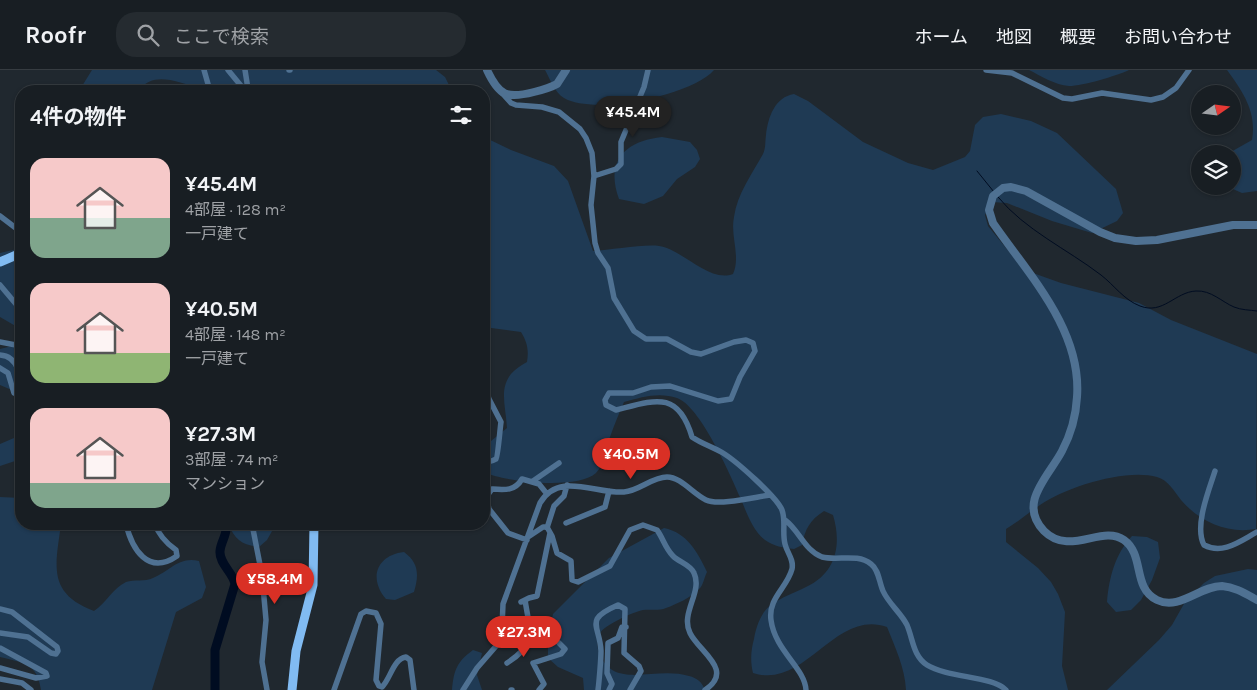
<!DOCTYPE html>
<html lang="ja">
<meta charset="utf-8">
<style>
body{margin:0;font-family:Karla,"Noto Sans JP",sans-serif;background:#252b30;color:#f1f3f6;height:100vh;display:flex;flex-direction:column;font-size:19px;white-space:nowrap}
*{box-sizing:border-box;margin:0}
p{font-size:16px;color:#9fa2a6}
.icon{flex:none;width:28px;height:28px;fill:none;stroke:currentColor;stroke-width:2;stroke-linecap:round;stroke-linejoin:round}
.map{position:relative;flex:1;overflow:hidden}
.side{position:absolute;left:15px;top:15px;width:475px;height:445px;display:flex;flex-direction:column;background:#181e23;border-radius:20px;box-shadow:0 1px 4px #0004,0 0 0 1px #363c41}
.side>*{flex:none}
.needle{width:32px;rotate:76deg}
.controls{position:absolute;left:1191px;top:15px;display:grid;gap:10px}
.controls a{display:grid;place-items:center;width:50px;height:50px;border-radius:50%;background:#181e23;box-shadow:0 1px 4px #0004,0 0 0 1px #363c41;font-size:25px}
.price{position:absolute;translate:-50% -42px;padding:0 11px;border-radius:18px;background:#d93025;color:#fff;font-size:16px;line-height:32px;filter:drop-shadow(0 1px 2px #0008)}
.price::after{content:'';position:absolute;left:50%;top:30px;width:15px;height:11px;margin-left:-8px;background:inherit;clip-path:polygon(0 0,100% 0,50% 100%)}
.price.current{background:#222;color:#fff}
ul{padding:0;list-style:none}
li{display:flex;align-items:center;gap:15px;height:125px;padding:0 15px}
li span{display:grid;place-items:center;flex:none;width:140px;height:100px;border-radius:15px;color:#555}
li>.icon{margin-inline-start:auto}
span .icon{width:60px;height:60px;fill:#fffc;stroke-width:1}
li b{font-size:21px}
h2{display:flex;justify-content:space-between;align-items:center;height:60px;padding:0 15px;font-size:21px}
header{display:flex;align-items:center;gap:30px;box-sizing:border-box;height:70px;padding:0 25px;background:#181e23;border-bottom:1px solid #363c41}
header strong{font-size:24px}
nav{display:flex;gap:28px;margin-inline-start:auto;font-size:18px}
.search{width:350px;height:45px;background:#252b30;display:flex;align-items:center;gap:12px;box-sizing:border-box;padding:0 18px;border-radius:20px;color:#9fa2a6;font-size:19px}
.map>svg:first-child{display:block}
.green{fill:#1f3a54}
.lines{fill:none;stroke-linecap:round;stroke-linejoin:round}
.stream{stroke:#000c21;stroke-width:1}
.river{stroke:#000c21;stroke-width:9}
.minor{stroke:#4f7192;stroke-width:5.5}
.tertiary{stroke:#4f7192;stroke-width:8}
.primary{stroke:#81bbf2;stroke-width:9}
</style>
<header>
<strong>Roofr</strong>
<div class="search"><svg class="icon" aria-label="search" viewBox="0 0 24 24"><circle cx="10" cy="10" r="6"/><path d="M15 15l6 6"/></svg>ここで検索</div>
<nav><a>ホーム</a><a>地図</a><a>概要</a><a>お問い合わせ</a></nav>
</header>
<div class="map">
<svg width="1257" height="620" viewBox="0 0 1257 620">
<rect width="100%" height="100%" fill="#20282f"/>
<path class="green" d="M92,0H436L445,7L452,21H238L233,15C221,17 209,19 197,17C178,13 153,0 139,21H79Z
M545,0H714C693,25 595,46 564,28C555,23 550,9 545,0Z
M1029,0H1129C1116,6 1083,16 1069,16C1055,15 1041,6 1029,0Z
M1227,0H1257V121L1242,123L1226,116H1232V84H1204L1212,81L1229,83L1252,70C1257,42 1243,22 1227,0Z
M794,24L808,31L863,72L908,93L933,100L965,87L970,81L975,55L983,47L1001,44L1031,51L1057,63L1116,119L1123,143L1117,151L1092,163L1052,151L1007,133L992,132L985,145L988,156L1015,189L1033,203L1061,213L1139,233L1171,250L1257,284L1256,459C1227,464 1200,452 1181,430C1174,421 1168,410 1157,407C1126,398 1066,417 1040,435C1028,443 1018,452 1006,459V472L1038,498L1051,512L1058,524L1065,542L1062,596L1068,620H906C905,598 895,577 887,557C834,539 806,620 753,603C750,591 751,580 754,569C756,557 761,542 771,535C782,527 794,523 806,517C836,503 842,475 833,445L824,441C810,450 805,459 802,475L794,479C784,478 773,476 765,470C752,460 746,441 740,427C730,404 700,336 677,328C659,322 642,327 624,332C619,344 614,355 610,367C605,378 605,394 596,403C578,420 504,412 484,402V389L491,371L507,358C505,328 495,309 527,292C529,279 527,272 521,262L484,257V67L511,80L554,96L568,111L593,181C611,180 644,174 659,176C682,179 709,213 733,204C741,186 730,166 734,147C737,124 752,104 763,84C766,78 765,71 766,65C768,47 775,27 794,24Z
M662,67L690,72L697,80L700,89L695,97L677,109L663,126L644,134L619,129C605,91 625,71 662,67Z
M21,174V258H19L0,247V183L17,179Z
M12,276L21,277V321H14L0,315V279Z
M21,360V389L0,396V374L14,368Z
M0,427L21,428V454H61C56,494 46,523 94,541C106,533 113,518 126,512C134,509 145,512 153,508C170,501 179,486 199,491L206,517L202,528L176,542L152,620H41C37,593 24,593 0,587Z
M229,454H276L267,470L259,477C243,475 234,470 229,454Z
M664,458C687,463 697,481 707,502C704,508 703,516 699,519C690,528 677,534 666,538C659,541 651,539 643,540C633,542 605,555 600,563C596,570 597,578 600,585C615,620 655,596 689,606C697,608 702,612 705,620H584L583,608L558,597L548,588V569L553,544L609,488Z
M1132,466L1147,467L1158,472L1160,488L1152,510L1141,530L1131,540L1116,542L1107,532C1109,508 1115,484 1132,466Z
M404,482C419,493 419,505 414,522L395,530L386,529C368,508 377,485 404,482Z
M1248,499L1257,500V620H1107L1159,570L1172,555L1185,532L1204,513L1215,506Z
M473,580L482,583L477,605L482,620H452C454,599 457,592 473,580Z"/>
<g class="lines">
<path class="stream" d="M977,101L994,122
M998,127C1025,160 1067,179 1101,205C1114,215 1124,230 1140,236C1163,245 1175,222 1196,221C1211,220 1222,232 1234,237C1241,240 1250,240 1257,241"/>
<path class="river" d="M215,620V580L235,514C233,502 219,494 220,481C221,471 228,464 226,454"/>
<path class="minor" d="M204,0L210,21
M228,0L242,17L248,19L245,0
M289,0H290
M986,0L1012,3L1063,28L1072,29L1102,23L1151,30L1163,27L1176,18L1189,0
M502,23L511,33L516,35L542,37L559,42L580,59L586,68L592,83L594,106L591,135L595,173L598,183L608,198L614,228L634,261L646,269H667L691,282L701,284L734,272L746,270L753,273L755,281L740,307L731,329L718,331L670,316L651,317L633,323H609L605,330L606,335L616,340C655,330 678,320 692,367C702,374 713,377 723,383C736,391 777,427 782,440C786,451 782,462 785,474C787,483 794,489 792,499C787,518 768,528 771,550C775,581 805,598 806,620
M594,106L616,99L621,94V72L644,17L648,0
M0,146L21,162
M0,215L21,240
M0,272L21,276
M0,285C18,286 24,309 19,324L14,323L8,303L0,298
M484,313L489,329L501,352C500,358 498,387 496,389C493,391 487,392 484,393
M1215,401C1209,420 1194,456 1204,475C1223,485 1240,471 1257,462
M533,411L559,393
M484,419L489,439L508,463L527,470
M486,427L492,419C505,420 515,421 522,409L539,414L547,424
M785,450C799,460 805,481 822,487C838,491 857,483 871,494C879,500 879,512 883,521C889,534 901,543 907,555C913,569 913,586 927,595C948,608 993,606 1006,620
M566,453L605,437L609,421
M126,454C132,479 148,506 177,486L176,480C166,473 159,466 155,454
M252,454L262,505L266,550L262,592L267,620
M547,458L554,436L564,426L567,415
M528,467L543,457H547L552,466L557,483L571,491L572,510L578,512L610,496L630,460L643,455L657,460C663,468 665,478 673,486C679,492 691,495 694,503C703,522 680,543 690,563C699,582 735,600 705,620
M521,532L529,528L537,526L550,463
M0,539L12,542L57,577L58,581L56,584L51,583L28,567L0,563
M0,578L46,603L47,606L36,608L0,598
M507,593C537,574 530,562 525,530
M0,609L22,613L31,620
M334,620L361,544L366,541L376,543L381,554L376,610L379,616L382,617C391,608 393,589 406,587L410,590L414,620
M463,620L477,598L497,575L502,557L503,534L540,433C559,401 595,424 624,422C639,421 652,407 667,407C681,407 693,424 706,430C719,436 755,427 770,425
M511,620H512
M539,620L544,614L533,593L561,584L565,579L559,573
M598,620C599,613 601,589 601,581C600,555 583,550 618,535L625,539L624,583L639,596L641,601L630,620
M609,620L612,614L607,603L608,573L618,568L622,557H626"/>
<path class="tertiary" d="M487,0C499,26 507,29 534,22C542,20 550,18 557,14L566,0
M1257,155H1233L1157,170L1136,171L1115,168L1100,162L1026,121L1011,117L1003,118L993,126L989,140L993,153C1029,205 1082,260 1077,327C1076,346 1071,364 1062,381C1049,406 1017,433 1044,461C1070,487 1102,454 1124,470C1145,485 1132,518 1157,530C1179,541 1200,516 1222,516C1235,517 1246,524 1257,530"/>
<path class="primary" d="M0,192L21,183
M292,620L296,581L313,515L314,454"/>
</g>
</svg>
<div class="controls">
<a><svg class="needle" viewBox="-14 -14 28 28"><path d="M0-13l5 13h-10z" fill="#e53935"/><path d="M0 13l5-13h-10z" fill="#9fa2a6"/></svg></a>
<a><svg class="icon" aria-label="layers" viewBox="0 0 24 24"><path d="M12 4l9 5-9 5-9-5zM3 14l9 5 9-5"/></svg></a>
</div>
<b class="price current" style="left:633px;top:68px">¥45.4M</b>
<b class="price" style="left:631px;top:410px">¥40.5M</b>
<b class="price" style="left:275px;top:535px">¥58.4M</b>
<b class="price" style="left:524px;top:588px">¥27.3M</b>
<section class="side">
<h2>4件の物件<svg class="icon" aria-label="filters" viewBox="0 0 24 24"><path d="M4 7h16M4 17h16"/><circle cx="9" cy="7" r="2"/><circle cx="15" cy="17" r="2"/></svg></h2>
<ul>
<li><span style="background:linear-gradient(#f6c9c9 60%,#7fa58c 0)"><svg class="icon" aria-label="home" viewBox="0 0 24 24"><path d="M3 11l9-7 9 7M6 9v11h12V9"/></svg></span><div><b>¥45.4M</b><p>4部屋 · 128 m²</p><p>一戸建て</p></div></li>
<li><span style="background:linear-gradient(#f6c9c9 70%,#8fb573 0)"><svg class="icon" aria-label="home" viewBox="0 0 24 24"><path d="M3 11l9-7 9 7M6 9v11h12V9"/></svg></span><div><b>¥40.5M</b><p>4部屋 · 148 m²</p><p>一戸建て</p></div></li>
<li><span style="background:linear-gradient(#f6c9c9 75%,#7fa58c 0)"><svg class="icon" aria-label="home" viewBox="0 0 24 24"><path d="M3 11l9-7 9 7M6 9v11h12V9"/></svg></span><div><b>¥27.3M</b><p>3部屋 · 74 m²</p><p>マンション</p></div></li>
</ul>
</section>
</div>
